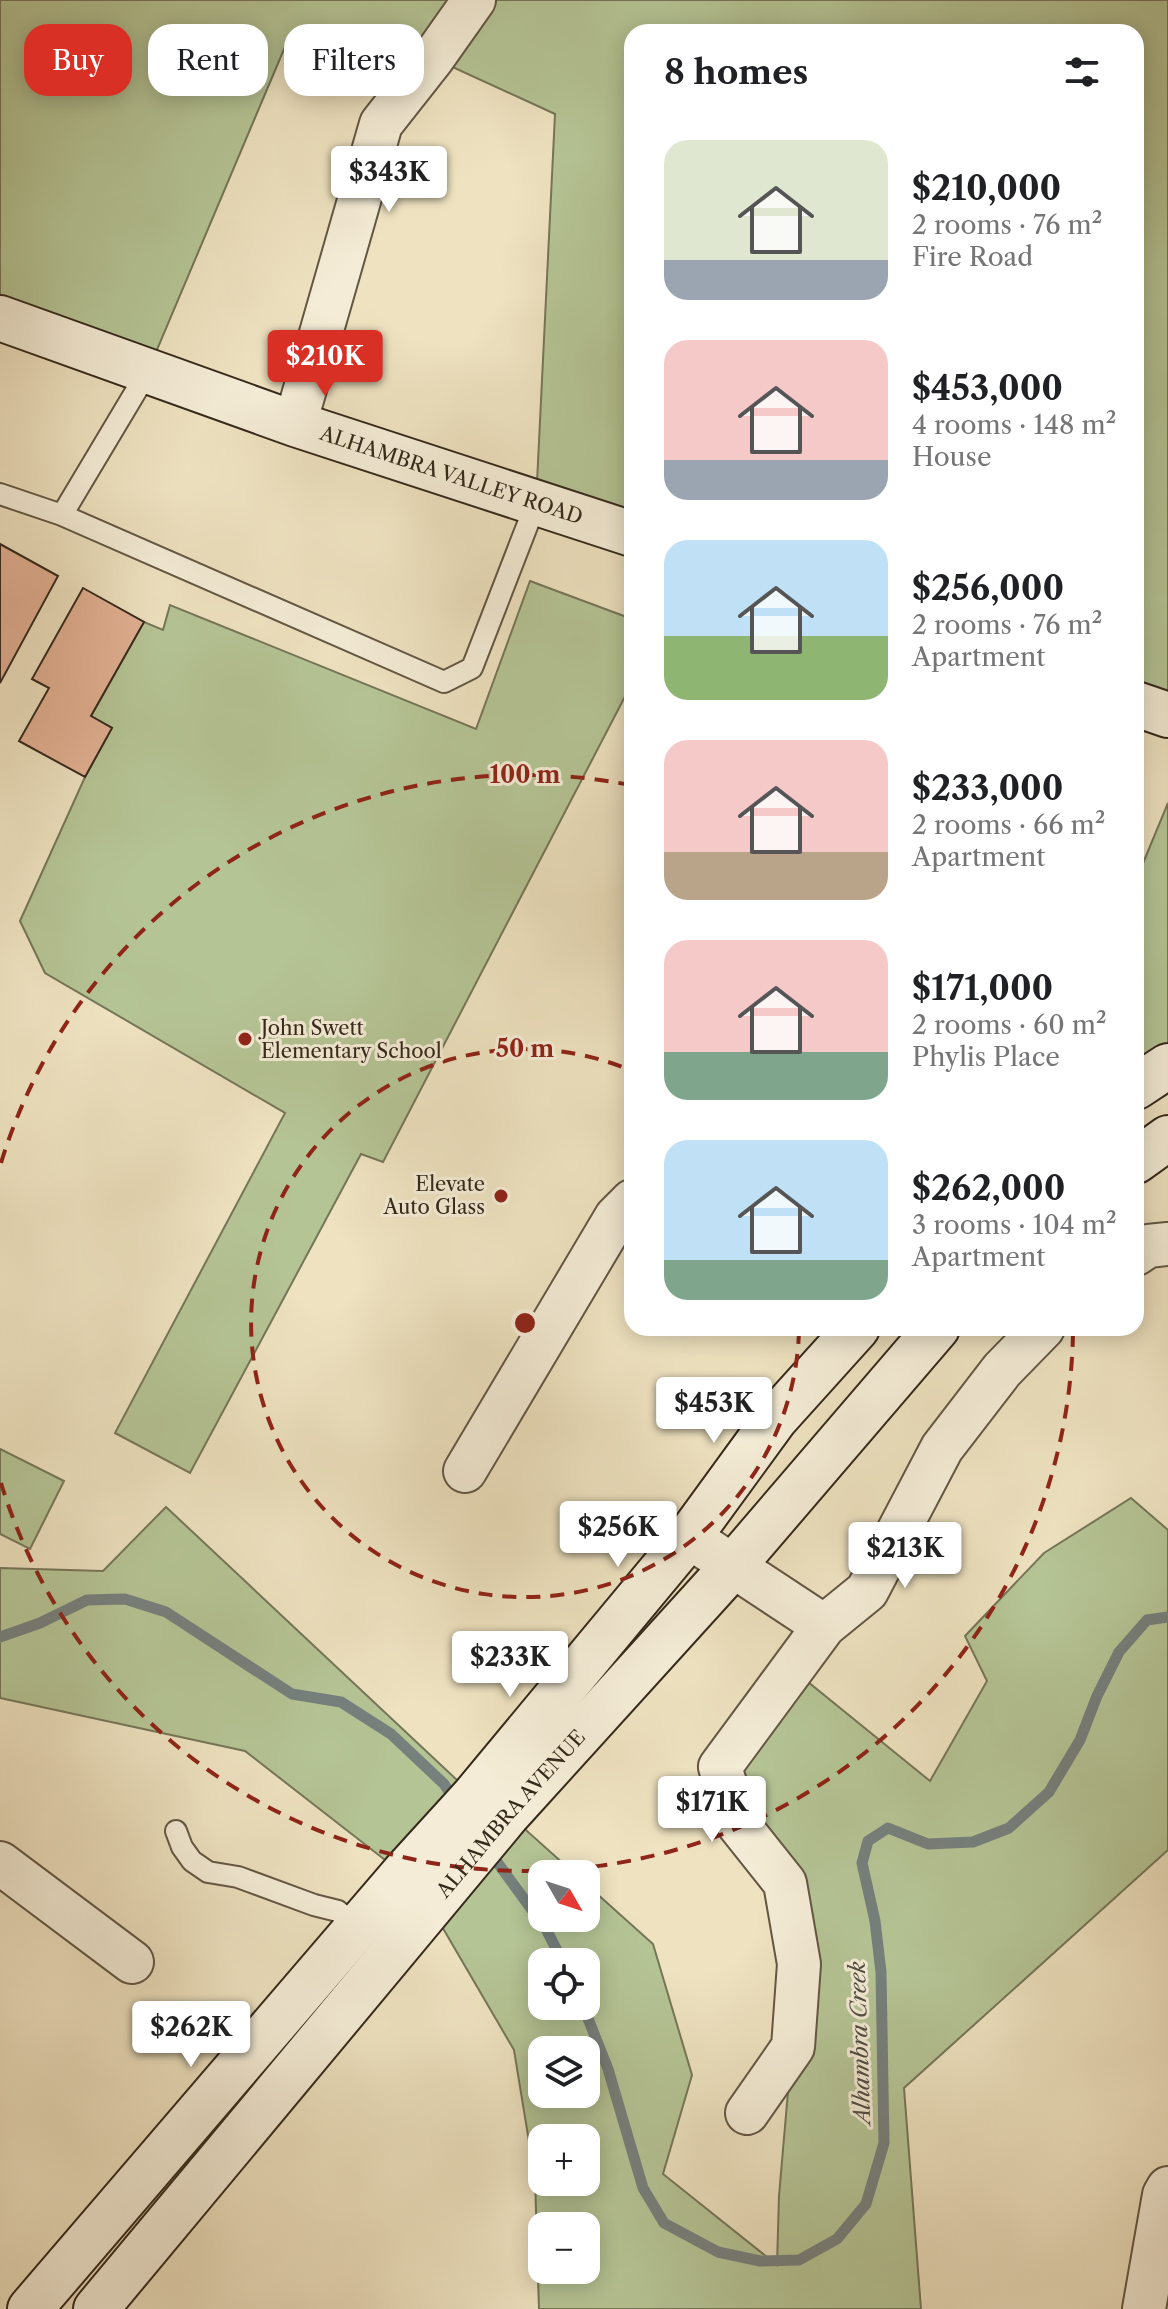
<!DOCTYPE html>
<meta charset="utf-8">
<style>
body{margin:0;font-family:"Libre Caslon Text",serif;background:#f2f2f2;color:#202124;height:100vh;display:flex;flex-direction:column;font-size:30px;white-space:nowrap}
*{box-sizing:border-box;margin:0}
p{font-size:26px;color:#757577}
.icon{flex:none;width:44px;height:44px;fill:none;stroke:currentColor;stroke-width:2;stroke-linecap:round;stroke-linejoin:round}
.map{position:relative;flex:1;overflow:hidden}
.sheet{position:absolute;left:624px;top:24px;width:520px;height:1312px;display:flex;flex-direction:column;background:#fff;border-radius:24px;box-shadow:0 4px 20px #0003}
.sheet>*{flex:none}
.hud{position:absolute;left:24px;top:24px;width:480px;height:72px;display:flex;gap:16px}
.needle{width:52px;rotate:129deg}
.buttons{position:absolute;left:528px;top:1860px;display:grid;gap:16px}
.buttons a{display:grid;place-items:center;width:72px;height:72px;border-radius:16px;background:#fff;box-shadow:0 4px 20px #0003;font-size:40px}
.price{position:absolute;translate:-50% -68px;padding:0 18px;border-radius:8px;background:#fff;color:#222;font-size:26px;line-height:52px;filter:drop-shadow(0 2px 4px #0008)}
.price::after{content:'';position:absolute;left:50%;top:48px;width:24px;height:18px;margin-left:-12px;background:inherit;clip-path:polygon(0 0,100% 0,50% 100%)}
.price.active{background:#d93025;color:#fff}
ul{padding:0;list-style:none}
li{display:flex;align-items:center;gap:24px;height:200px;padding:0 40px}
li span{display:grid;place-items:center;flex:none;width:224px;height:160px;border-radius:24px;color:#555}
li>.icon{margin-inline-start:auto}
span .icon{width:96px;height:96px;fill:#fffc;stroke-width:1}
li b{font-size:34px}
h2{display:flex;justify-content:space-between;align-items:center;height:96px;padding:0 40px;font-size:34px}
.pill{padding:0 28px;border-radius:24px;background:#fff;box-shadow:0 4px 20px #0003;font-size:28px;line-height:72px}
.pill.active{background:#d93025;color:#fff}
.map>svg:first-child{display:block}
.green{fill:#b5c495;stroke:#757658;stroke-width:2;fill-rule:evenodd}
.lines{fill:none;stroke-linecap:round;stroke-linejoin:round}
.stream{stroke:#76807d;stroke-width:11}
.building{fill:#e2b093;stroke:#35291b;stroke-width:2}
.lane-casing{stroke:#635744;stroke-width:24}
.street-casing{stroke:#635744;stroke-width:46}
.secondary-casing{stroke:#35291b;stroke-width:48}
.lane{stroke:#f4ecd6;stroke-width:20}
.street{stroke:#f4ecd6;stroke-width:42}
.secondary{stroke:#f4ecd6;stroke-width:44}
.ring{fill:none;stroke:#8f2418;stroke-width:4;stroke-dasharray:14 10}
.poi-dot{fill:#8f2418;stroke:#f4ecd6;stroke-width:3}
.labels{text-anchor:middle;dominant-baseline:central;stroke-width:6;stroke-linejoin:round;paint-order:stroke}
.street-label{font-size:20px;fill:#35291b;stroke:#f4ecd6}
.poi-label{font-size:20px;fill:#35291b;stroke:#f4ecd6;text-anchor:start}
.water-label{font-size:22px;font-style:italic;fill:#504d44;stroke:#f4ecd6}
.centre{fill:#8f2418;stroke:#f4ecd6;stroke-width:4}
.ring-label{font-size:24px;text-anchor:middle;font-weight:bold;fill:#8f2418;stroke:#f4ecd6;stroke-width:6;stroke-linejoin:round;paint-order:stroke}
</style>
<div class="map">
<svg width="1168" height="2309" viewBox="0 0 1168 2309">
<rect width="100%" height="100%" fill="#eee2c0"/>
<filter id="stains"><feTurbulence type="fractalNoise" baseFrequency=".0025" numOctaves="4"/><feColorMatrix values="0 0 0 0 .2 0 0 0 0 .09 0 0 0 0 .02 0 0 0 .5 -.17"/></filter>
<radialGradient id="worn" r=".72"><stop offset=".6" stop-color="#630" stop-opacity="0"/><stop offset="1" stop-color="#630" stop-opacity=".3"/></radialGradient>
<path class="green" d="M0,0H1168V715L1136,704V32H632V534L536,503L555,114L433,58L287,42L148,371L0,318Z
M530,581L632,619V683L383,1162L361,1154L190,1473L115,1433L285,1113L45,973L20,921L85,777L112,728L91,716L144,622L163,630L170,605L476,729Z
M1168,803V1066L1136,1087V880Z
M0,1449L64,1481L30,1549L0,1534Z
M1131,1498L1168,1530V1850L904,2088L921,2309H539L535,2178L514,2050L430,1906L508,1814L575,1874H542V1918H586V1884L653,1944L692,2075L663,2174L777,2265L779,2196L799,1964L720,1767L792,1669L930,1781L987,1681L965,1636L1044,1553ZM542,1962H586V2006H542ZM542,2050H586V2094H542ZM542,2138H586V2182H542ZM542,2226H586V2270H542Z
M166,1507L474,1796L403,1874L245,1751L0,1698V1568L103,1571Z"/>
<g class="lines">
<path class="stream" d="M0,1637L40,1623L87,1600L125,1599L166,1612L292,1694L341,1702L391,1734L444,1784L457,1803
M489,1851L546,1929L563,1962
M583,2006L608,2069L643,2188L664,2223L718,2252L760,2261L799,2260L837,2239L866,2204L884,2143L881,1972L875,1921L862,1863L868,1841L888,1828L928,1844L973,1842L1009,1828L1049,1792L1080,1740L1097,1696L1119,1652L1147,1620L1168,1617"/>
</g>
<path class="building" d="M0,544L58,576L0,683Z
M83,588L144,622L91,716L112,728L85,777L19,741L49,688L32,679Z"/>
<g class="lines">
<defs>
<path id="lane" d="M0,494L62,515L148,371
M62,515L444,682L472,668L536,503
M176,1831L182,1847L192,1861L208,1872L238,1877L314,1905L338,1911L361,1929"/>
<path id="street" d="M295,424L381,124L433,58L474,0
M1136,1254L1148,1246L1168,1244
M465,1471L616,1217L632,1201
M689,1537L824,1626L867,1591L942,1448L1002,1370L1043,1328
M0,1863L132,1962
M747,2113L793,2047L799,1964L785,1883L738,1824L720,1767L824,1626
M1144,2309L1164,2195L1168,2188"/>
<g id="secondary">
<path id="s1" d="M0,318L295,424L632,534"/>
<path d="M1136,704L1168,715"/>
<path d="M1136,1087L1168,1066"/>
<path d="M1136,1161L1168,1138"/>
<path d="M30,2309L403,1874L474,1796L689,1537L775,1419L857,1328"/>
<path id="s2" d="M96,2309L508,1814L733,1566L937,1328"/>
</g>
</defs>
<use href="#lane" class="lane-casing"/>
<use href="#street" class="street-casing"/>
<use href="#secondary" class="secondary-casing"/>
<use href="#lane" class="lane"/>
<use href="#street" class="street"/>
<use href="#secondary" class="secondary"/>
</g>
<g class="ring">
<path d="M799 1330A274 274 0 1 1 630 1070"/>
<path d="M1073 1333A548 548 0 0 1 1 1483M1 1163A548 548 0 0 1 630 785"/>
</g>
<g class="poi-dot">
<circle cx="245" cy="1039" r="8"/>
<circle cx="501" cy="1196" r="8"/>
</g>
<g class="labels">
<g class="street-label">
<text stroke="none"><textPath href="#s1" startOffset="478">ALHAMBRA VALLEY ROAD</textPath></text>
<text stroke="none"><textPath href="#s2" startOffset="646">ALHAMBRA AVENUE</textPath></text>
</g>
<g class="poi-label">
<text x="261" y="1028">John Swett<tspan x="261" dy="23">Elementary School</tspan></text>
<text x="485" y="1184" text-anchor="end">Elevate<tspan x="485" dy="23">Auto Glass</tspan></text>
</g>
<g class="water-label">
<text transform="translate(860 2043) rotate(-92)">Alhambra Creek</text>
</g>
</g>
<circle cx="525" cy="1323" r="12" class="centre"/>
<g class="ring-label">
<text x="525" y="783">100 m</text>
<text x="525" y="1057">50 m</text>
</g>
<rect width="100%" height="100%" filter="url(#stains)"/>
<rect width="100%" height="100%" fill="url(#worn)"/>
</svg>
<div class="buttons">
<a><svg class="needle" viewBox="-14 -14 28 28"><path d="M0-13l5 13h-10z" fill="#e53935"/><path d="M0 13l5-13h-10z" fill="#757577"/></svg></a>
<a><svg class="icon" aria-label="locate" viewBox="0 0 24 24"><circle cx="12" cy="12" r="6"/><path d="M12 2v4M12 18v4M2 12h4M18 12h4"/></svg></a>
<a><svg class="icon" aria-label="layers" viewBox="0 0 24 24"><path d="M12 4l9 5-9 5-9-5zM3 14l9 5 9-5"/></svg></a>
<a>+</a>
<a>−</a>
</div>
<b class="price" style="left:389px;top:214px">$343K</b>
<b class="price active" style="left:325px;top:398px">$210K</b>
<b class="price" style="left:714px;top:1445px">$453K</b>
<b class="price" style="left:618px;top:1569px">$256K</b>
<b class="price" style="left:905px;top:1590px">$213K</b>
<b class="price" style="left:510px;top:1699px">$233K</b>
<b class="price" style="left:712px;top:1844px">$171K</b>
<b class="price" style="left:191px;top:2069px">$262K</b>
<div class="hud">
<a class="pill active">Buy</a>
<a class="pill">Rent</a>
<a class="pill">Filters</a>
</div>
<section class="sheet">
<h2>8 homes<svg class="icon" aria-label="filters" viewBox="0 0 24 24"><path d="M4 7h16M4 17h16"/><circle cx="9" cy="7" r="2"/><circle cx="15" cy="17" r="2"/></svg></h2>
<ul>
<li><span style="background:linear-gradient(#dfe7d0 75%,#9aa5b1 0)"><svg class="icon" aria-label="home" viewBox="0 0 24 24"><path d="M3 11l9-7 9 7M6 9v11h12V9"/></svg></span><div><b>$210,000</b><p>2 rooms · 76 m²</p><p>Fire Road</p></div></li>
<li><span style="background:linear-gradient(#f6c9c9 75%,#9aa5b1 0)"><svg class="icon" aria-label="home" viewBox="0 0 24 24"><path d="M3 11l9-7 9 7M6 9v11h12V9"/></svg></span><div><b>$453,000</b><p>4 rooms · 148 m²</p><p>House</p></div></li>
<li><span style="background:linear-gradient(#bfe0f5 60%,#8fb573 0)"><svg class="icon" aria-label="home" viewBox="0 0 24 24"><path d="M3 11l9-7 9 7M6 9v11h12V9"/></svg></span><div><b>$256,000</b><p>2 rooms · 76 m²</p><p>Apartment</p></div></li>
<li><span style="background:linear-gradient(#f6c9c9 70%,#b9a48a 0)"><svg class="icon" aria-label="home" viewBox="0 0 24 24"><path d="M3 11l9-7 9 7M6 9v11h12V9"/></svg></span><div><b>$233,000</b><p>2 rooms · 66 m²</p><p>Apartment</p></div></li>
<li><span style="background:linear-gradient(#f6c9c9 70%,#7fa58c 0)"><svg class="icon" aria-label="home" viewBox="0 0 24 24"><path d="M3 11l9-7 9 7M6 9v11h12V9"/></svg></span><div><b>$171,000</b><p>2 rooms · 60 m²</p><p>Phylis Place</p></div></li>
<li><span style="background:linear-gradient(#bfe0f5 75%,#7fa58c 0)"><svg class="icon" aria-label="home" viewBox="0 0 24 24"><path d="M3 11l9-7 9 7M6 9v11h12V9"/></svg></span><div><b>$262,000</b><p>3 rooms · 104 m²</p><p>Apartment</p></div></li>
</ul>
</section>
</div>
